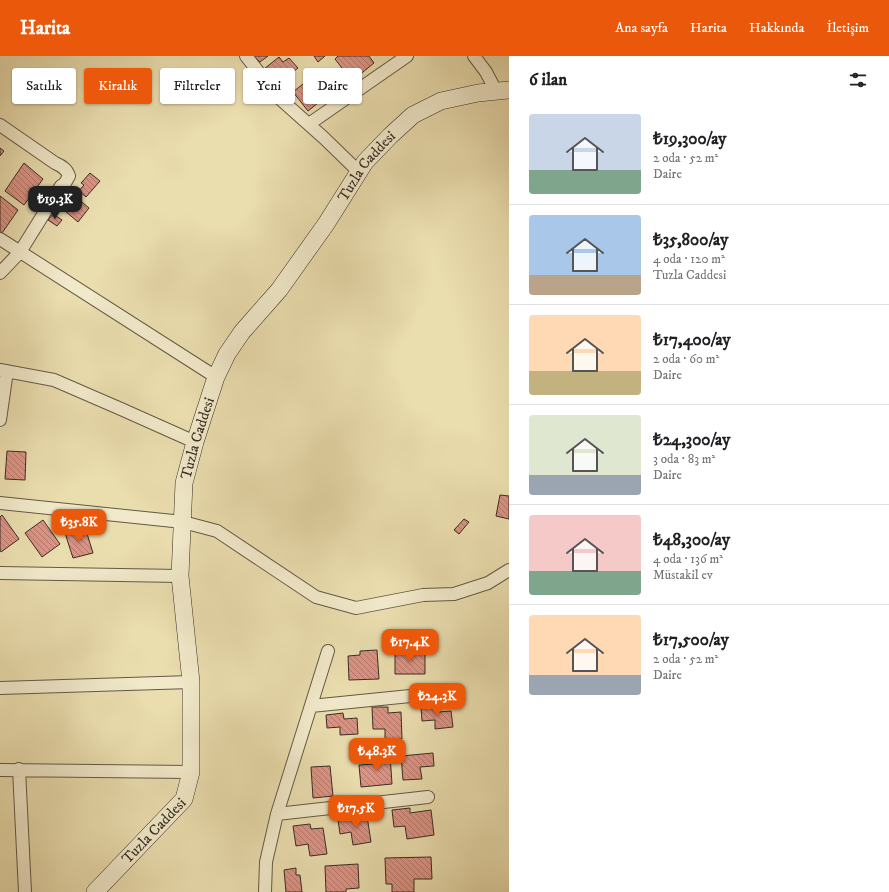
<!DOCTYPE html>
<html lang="tr">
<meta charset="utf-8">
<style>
body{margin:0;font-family:"IM FELL DW Pica",serif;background:#f6f6f6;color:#202124;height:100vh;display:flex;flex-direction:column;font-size:15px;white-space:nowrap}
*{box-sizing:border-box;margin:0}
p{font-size:13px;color:#757577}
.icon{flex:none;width:22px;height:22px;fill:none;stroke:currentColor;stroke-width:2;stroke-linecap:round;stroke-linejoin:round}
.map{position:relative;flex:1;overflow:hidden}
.details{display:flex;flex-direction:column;background:#fff;width:380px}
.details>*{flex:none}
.top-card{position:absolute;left:12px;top:12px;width:380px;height:36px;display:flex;gap:8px}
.price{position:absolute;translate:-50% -34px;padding:0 9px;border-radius:8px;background:#ea580c;color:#fff;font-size:13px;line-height:26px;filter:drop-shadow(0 1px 2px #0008)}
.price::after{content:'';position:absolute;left:50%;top:24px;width:12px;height:9px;margin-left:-6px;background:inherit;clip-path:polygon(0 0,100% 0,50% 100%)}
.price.active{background:#222;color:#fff}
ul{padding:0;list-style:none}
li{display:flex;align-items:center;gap:12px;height:100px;padding:0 20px}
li+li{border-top:1px solid #e0e0e0}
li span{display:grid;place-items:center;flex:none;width:112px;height:80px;border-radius:4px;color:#555}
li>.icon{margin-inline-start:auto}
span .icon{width:48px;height:48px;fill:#fffc;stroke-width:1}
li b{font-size:17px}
h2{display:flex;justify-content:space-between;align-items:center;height:48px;padding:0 20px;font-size:17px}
.chip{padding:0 14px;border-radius:4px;background:#fff;box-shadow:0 1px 3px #0004;font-size:14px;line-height:36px}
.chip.active{background:#ea580c;color:#fff}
header{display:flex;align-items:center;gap:24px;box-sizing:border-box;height:56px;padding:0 20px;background:#ea580c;color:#fff}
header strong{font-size:19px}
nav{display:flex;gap:22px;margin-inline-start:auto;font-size:14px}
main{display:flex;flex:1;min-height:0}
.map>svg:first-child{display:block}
.building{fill:url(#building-back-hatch);stroke:#382d24}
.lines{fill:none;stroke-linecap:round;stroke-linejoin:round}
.street-casing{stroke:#645946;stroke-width:14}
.secondary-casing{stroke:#382d24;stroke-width:18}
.street{stroke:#f1e9ca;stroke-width:12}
.secondary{stroke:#f1e9ca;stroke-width:17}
.labels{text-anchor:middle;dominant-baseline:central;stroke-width:3;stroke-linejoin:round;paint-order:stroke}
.street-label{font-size:15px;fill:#382d24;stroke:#f1e9ca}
</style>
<header>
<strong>Harita</strong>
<nav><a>Ana sayfa</a><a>Harita</a><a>Hakkında</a><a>İletişim</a></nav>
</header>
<main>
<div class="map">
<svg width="509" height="836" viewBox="0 0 509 836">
<defs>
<pattern id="building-back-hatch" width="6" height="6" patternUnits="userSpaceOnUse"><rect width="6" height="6" fill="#dc9384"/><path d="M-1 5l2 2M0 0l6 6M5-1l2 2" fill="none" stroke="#b3786c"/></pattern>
</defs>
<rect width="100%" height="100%" fill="#eaddae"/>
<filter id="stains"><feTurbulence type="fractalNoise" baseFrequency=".005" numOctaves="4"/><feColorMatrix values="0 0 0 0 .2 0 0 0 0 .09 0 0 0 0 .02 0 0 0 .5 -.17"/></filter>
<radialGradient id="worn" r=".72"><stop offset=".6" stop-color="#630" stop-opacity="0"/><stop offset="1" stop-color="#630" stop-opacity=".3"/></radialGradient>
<path class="building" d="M254,0H268L260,6Z
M314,0H325L318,6Z
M338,0H369L374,7L352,25L335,3Z
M279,1L283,6L289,2L298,12L277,29L264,13Z
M323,12L338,31L308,55L293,36Z
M0,92L4,95L0,100Z
M24,107L43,123L24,149L5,135Z
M90,117L100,125L86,141L79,135L84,129L81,127Z
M70,136L89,152L78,166L58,149Z
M0,140L18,154L0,180Z
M53,158L62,164L57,170L48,164Z
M7,395L26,396L25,424L5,423Z
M500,439L509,440V463L496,460Z
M2,459L19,483L1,496L0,494V461Z
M464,463L469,466L459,478L454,474Z
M43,464L60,488L42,501L25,477Z
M85,471L93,497L73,502L65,477Z
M377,594L379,623L349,624L348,600L360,599V595Z
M425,596V618H395V597Z
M438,650V656L451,655L453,671L435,673V664L422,665L421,652Z
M372,651H388V657L401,656L402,683L385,684V673H373Z
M343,657L344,663L357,662L358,678L340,679V671L327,672L326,659Z
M433,697L434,710L420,711L422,723L403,724L401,700Z
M390,698L392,728L361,731L359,709L374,708L373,699Z
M330,710L333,740L313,742L311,711Z
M410,752V757L431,754L434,779L407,783L405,770L394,771L392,754Z
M367,760L371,786L353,789L351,776L340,778L338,764Z
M310,768L311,773L323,772L327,798L310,800L308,788L296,790L293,770Z
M431,801L432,823H414V836H392V828H386L385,802Z
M358,808L359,832L346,833V836H326L325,810Z
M296,812V819H300L302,836H286L284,814Z"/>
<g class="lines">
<defs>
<path id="street" d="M246,0L278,41L324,82L359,116
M474,0L486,16L496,35
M309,68L407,0
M0,69L55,107C62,110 67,113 69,120L65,127L61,130L20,196L0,217
M0,183L216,321
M0,314L54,324L121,353L195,386
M0,364L7,315
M0,447L183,466L217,475L316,541L356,552L423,539L454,538L488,527L509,514
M0,517L180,520
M0,632L191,626
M311,650L440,637
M19,713L25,836
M0,714L191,716
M277,758L428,741
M265,836L266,806L277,758L328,595"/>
<g id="secondary">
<path id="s1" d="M95,836L184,743L191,716V626L180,520L184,427L195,386L216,321L227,298L242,276L279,234L326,168L365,106L390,80L413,59L441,45L478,37L509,34"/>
</g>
</defs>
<use href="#street" class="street-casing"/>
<use href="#secondary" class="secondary-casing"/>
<use href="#street" class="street"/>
<use href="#secondary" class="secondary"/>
</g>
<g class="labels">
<g class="street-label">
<text stroke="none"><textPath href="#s1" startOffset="817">Tuzla Caddesi</textPath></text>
<text stroke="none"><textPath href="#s1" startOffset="493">Tuzla Caddesi</textPath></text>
<text stroke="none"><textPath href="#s1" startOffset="85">Tuzla Caddesi</textPath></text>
</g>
</g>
<rect width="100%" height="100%" filter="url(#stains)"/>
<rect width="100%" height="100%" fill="url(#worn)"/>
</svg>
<b class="price active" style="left:55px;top:164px">₺19.3K</b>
<b class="price" style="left:79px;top:487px">₺35.8K</b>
<b class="price" style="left:410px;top:607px">₺17.4K</b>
<b class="price" style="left:437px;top:661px">₺24.3K</b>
<b class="price" style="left:377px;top:716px">₺48.3K</b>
<b class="price" style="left:356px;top:773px">₺17.5K</b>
<div class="top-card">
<a class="chip">Satılık</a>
<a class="chip active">Kiralık</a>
<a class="chip">Filtreler</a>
<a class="chip">Yeni</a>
<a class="chip">Daire</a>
</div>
</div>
<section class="details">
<h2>6 ilan<svg class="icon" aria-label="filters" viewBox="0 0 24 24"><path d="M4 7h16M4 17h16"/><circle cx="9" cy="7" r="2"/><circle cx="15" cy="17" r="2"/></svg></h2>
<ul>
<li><span style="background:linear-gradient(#c9d6e8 70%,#7fa58c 0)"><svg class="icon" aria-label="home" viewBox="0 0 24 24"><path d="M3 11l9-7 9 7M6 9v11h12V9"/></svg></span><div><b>₺19,300/ay</b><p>2 oda · 52 m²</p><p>Daire</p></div></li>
<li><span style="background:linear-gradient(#a9c7e8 75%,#b9a48a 0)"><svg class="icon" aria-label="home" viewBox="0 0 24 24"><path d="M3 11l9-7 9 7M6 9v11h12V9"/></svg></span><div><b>₺35,800/ay</b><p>4 oda · 120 m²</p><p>Tuzla Caddesi</p></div></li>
<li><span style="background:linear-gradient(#ffd9b3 70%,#c2b280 0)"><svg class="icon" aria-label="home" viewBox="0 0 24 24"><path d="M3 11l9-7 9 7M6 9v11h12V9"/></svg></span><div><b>₺17,400/ay</b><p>2 oda · 60 m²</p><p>Daire</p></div></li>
<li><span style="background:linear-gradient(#dfe7d0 75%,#9aa5b1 0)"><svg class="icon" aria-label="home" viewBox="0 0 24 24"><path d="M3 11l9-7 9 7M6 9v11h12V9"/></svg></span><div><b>₺24,300/ay</b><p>3 oda · 83 m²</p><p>Daire</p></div></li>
<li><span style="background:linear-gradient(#f6c9c9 70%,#7fa58c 0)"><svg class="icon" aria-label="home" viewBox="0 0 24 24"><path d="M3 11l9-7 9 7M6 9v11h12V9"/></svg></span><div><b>₺48,300/ay</b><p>4 oda · 136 m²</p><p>Müstakil ev</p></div></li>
<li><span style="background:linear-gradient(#ffd9b3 75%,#9aa5b1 0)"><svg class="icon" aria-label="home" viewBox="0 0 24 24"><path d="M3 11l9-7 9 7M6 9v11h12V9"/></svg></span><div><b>₺17,500/ay</b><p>2 oda · 52 m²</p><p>Daire</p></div></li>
</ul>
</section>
</main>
